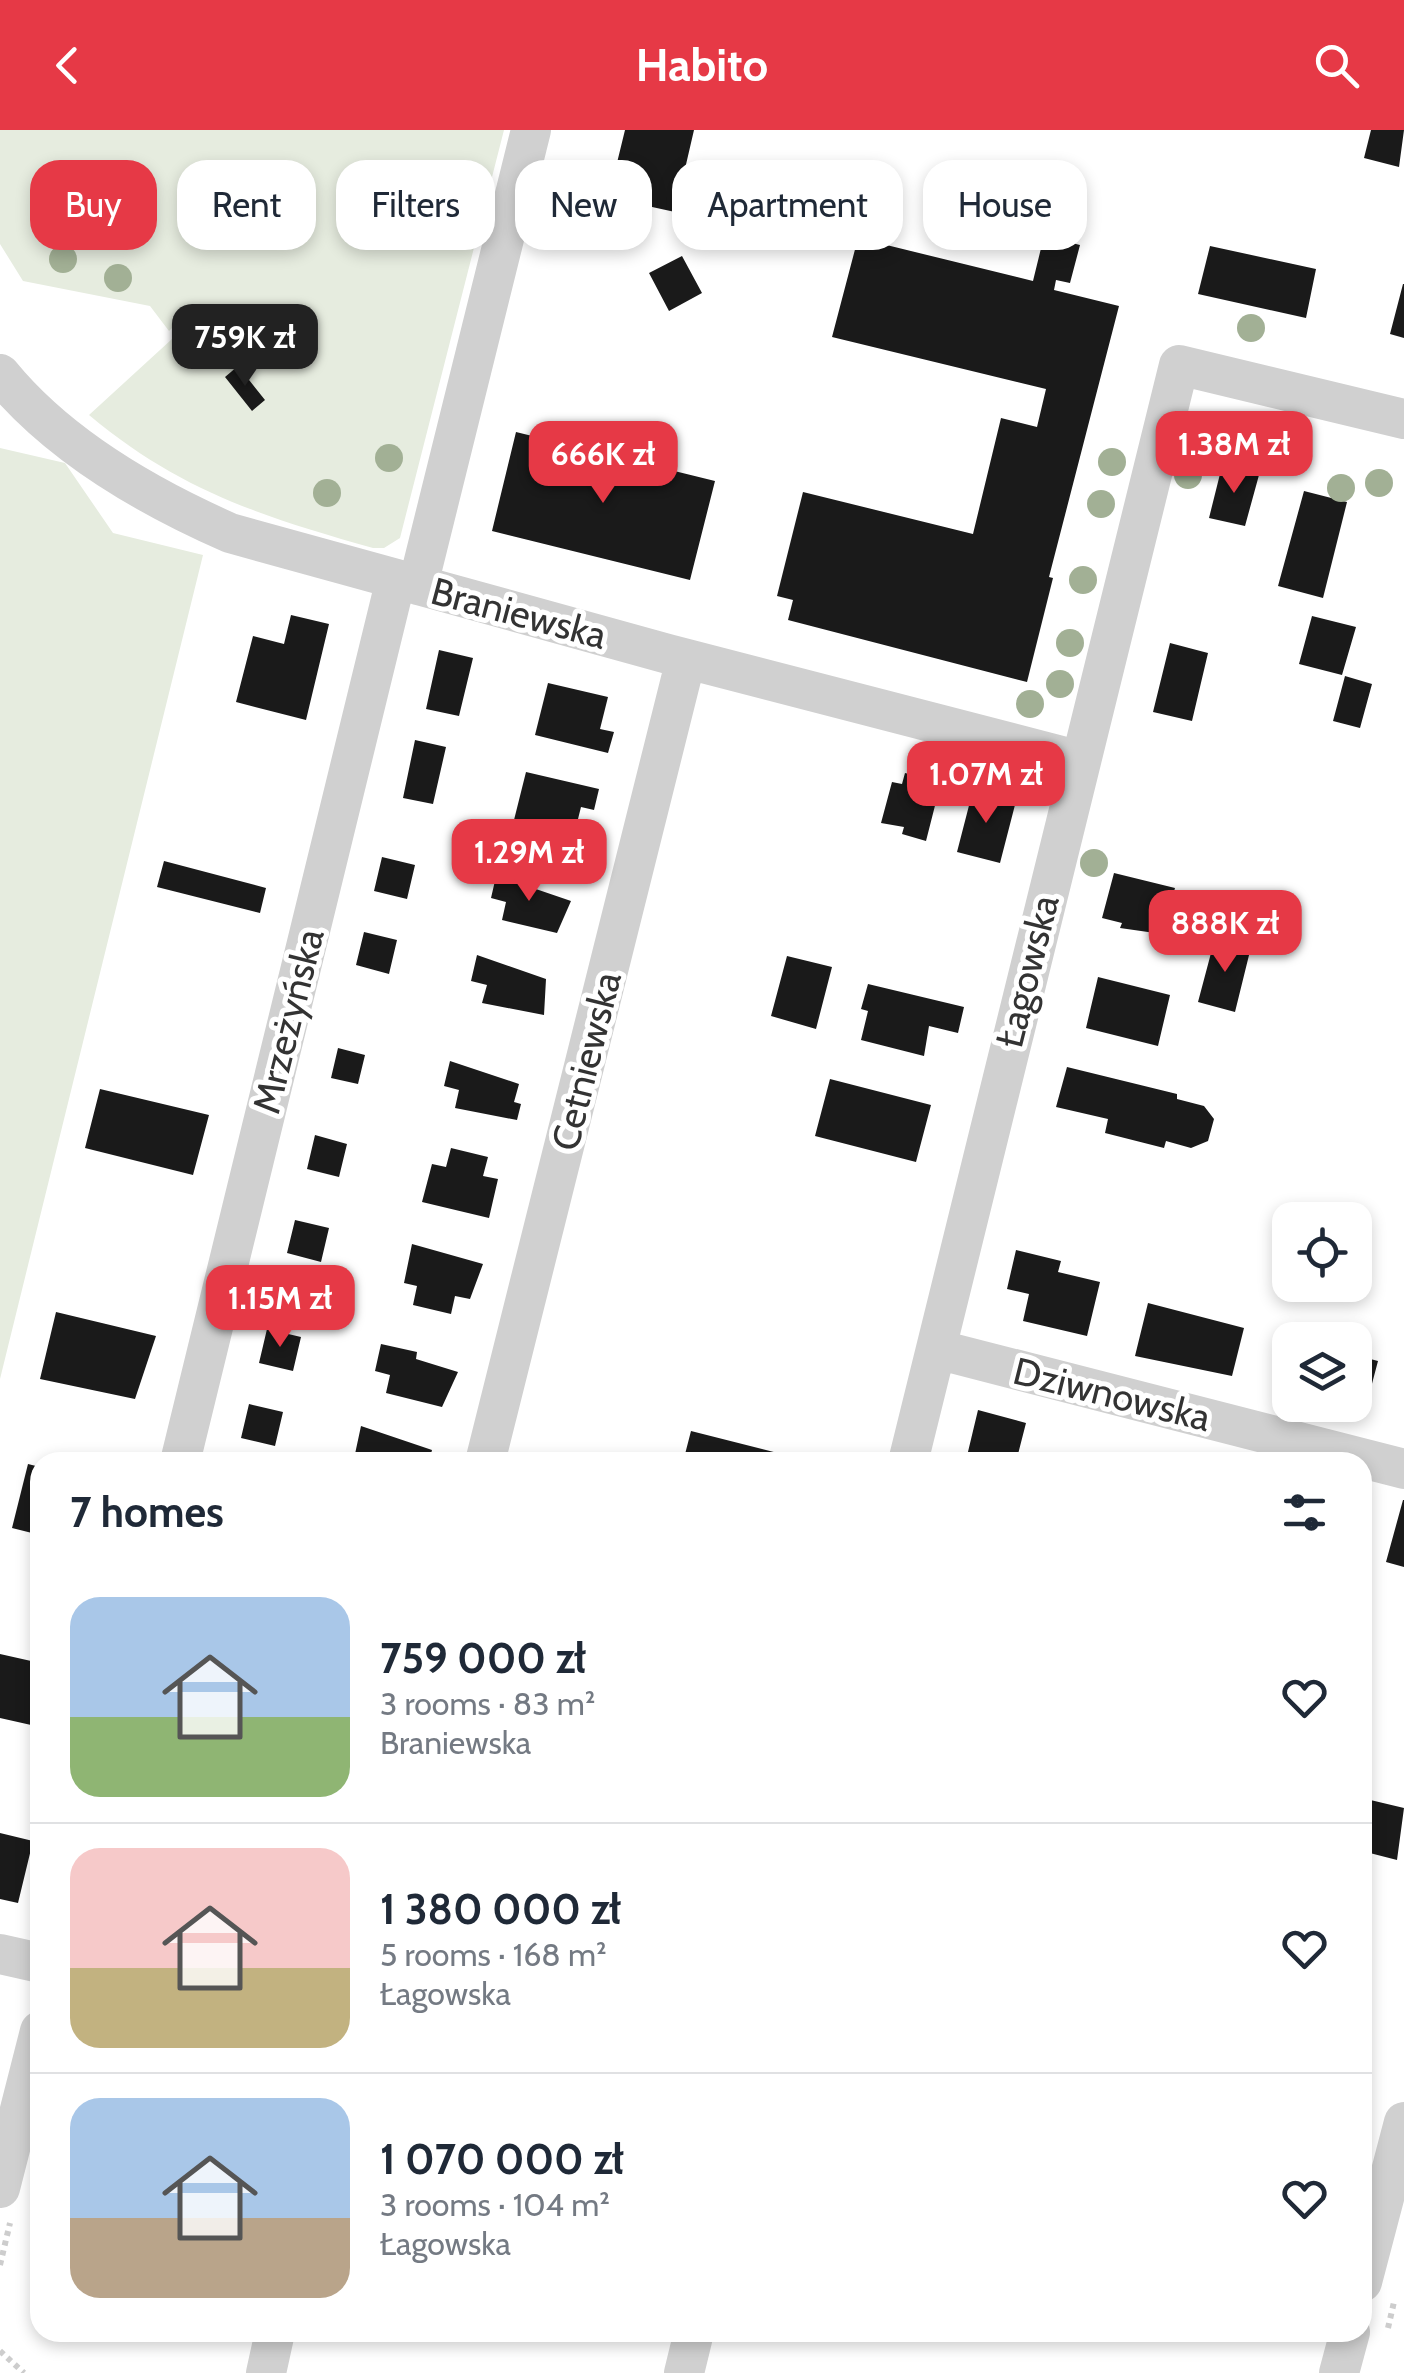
<!DOCTYPE html>
<meta charset="utf-8">
<style>
body{margin:0;font-family:Cabin,sans-serif;background:#f2f2f3;color:#1f2937;height:100vh;display:flex;flex-direction:column;font-size:38px;white-space:nowrap}
*{box-sizing:border-box;margin:0}
p{font-size:32px;color:#747a83}
.icon{flex:none;width:55px;height:55px;fill:none;stroke:currentColor;stroke-width:2;stroke-linecap:round;stroke-linejoin:round}
.map{position:relative;flex:1;overflow:hidden}
.details{position:absolute;left:30px;top:1322px;width:1342px;height:890px;display:flex;flex-direction:column;background:#fff;border-radius:30px;box-shadow:0 5px 15px #0003}
.details>*{flex:none}
.top-card{position:absolute;left:30px;top:30px;width:1345px;height:90px;display:flex;gap:20px}
.buttons{position:absolute;left:1272px;top:1072px;display:grid;gap:20px}
.buttons a{display:grid;place-items:center;width:100px;height:100px;border-radius:20px;background:#fff;box-shadow:0 5px 15px #0003;font-size:50px}
.price{position:absolute;translate:-50% -85px;padding:0 22px;border-radius:20px;background:#e63946;color:#fff;font-size:32px;line-height:65px;filter:drop-shadow(0 2px 5px #0008)}
.price::after{content:'';position:absolute;left:50%;top:60px;width:30px;height:22px;margin-left:-15px;background:inherit;clip-path:polygon(0 0,100% 0,50% 100%)}
.price.active{background:#222;color:#fff}
ul{padding:0;list-style:none}
li{display:flex;align-items:center;gap:30px;height:250px;padding:0 40px}
li+li{border-top:2px solid #e0e1e3}
li span{display:grid;place-items:center;flex:none;width:280px;height:200px;border-radius:30px;color:#555}
li>.icon{margin-inline-start:auto}
span .icon{width:120px;height:120px;fill:#fffc;stroke-width:1}
li b{font-size:42px}
h2{display:flex;justify-content:space-between;align-items:center;height:120px;padding:0 40px;font-size:42px}
.pill{padding:0 35px;border-radius:30px;background:#fff;box-shadow:0 5px 15px #0003;font-size:35px;line-height:90px}
.pill.active{background:#e63946;color:#fff}
header{display:flex;justify-content:space-between;align-items:center;height:130px;padding:0 40px;background:#e63946;color:#fff;font-size:45px;font-weight:700}
.map>svg:first-child{display:block}
.green{fill:#e6ecdf}
.building{fill:#1a1a1a}
.lines{fill:none;stroke-linecap:round;stroke-linejoin:round}
.path{stroke:#cdcdcd;stroke-width:6;stroke-dasharray:5 5;stroke-linecap:butt}
.minor{stroke:#d0d0d0;stroke-width:40}
.tree{fill:#a2b095}
.labels{text-anchor:middle;dominant-baseline:central;stroke-width:10;stroke-linejoin:round;paint-order:stroke}
.street-label{font-size:38px;fill:#333;stroke:#fff}
</style>
<header><svg class="icon" aria-label="back" viewBox="0 0 24 24"><path d="M15 5l-7 7 7 7"/></svg>Habito<svg class="icon" aria-label="search" viewBox="0 0 24 24"><circle cx="10" cy="10" r="6"/><path d="M15 15l6 6"/></svg></header>
<div class="map">
<svg width="1404" height="2243" viewBox="0 0 1404 2243">
<rect width="100%" height="100%" fill="#fff"/>
<path class="green" d="M0,0H504L400,408L384,418H373C261,386 180,361 89,285L184,198L178,192L169,201L150,176L23,151L0,114Z
M0,318L65,333L113,403L203,425L0,1249Z"/>
<path class="building" d="M625,0H694L675,82L643,75L638,95L589,83L600,38L615,41Z
M1371,0H1404L1399,37L1364,28Z
M1044,106L1080,115L1070,153L1056,150L1054,160L1119,176L1049,447L1053,448L1027,552L788,490L793,470L777,466L803,362L973,404L1001,288L1037,297L1046,259L832,207L858,108L1033,151Z
M1210,116L1316,139L1306,188L1198,164Z
M682,126L702,163L669,181L649,143Z
M1403,154H1404V208L1390,204Z
M202,195L222,224L210,233L189,205Z
M238,236L265,270L252,281L225,247Z
M516,302L715,351L690,450L492,401Z
M1222,336L1259,345L1245,396L1209,388Z
M1304,361L1347,372L1323,468L1278,456Z
M291,485L329,494L306,590L236,572L253,506L284,514Z
M1312,486L1356,497L1342,545L1299,534Z
M1170,513L1208,523L1192,591L1153,582Z
M439,520L473,528L459,586L426,579Z
M1345,546L1372,554L1360,598L1333,591Z
M548,553L608,567L600,599L614,602L608,623L535,605Z
M415,610L446,617L433,674L403,668Z
M526,642L599,659L594,680L581,677L573,709L513,694Z
M905,643L941,652L926,711L902,704L904,697L881,693L892,652L902,654Z
M973,660L1016,671L1000,733L957,722Z
M382,727L415,735L407,769L374,761Z
M164,731L266,758L260,783L157,757Z
M497,742L531,751L530,757L571,771L557,803L502,790L506,772L491,768Z
M1114,743L1175,758L1162,804L1120,798L1122,793L1102,788Z
M364,802L397,810L389,844L356,835Z
M1215,808L1251,817L1235,882L1198,872Z
M477,825L546,849L544,885L482,873L487,855L471,851Z
M787,826L832,837L816,899L771,886Z
M1098,847L1170,865L1158,916L1086,898Z
M868,854L964,877L958,903L929,896L924,926L861,910L868,881L861,879Z
M338,918L365,925L358,954L331,948Z
M450,931L519,954L514,972L521,974L517,990L455,978L459,960L444,956Z
M1067,937L1177,964V969L1204,976L1214,989L1208,1011L1191,1018L1166,1011L1164,1018L1105,1003L1108,989L1056,977Z
M830,949L931,975L916,1032L815,1006Z
M100,959L209,985L193,1045L85,1018Z
M315,1005L347,1014L339,1047L307,1039Z
M451,1018L488,1027L483,1046L498,1049L489,1088L422,1072L432,1034L446,1037Z
M295,1090L329,1098L321,1132L287,1123Z
M412,1114L483,1134L470,1169L455,1166L451,1184L413,1175L417,1156L404,1153Z
M1016,1120L1061,1131L1058,1142L1100,1152L1087,1206L1023,1191L1029,1164L1007,1159Z
M1148,1173L1244,1198L1232,1246L1135,1226Z
M56,1182L156,1206L135,1269L40,1249Z
M267,1199L301,1207L293,1241L259,1233Z
M381,1214L417,1222L416,1229L458,1242L442,1277L386,1263L390,1245L375,1241Z
M1355,1225L1378,1231L1364,1284L1335,1276L1355,1275Z
M249,1274L283,1282L275,1316L241,1308Z
M978,1280L1026,1293L1016,1332L967,1326Z
M361,1296L432,1320L429,1332H369L370,1328L355,1324Z
M691,1301L809,1331L808,1332H683Z
M28,1334L40,1337V1405L12,1398Z
M1403,1370H1404V1437L1386,1432Z
M0,1524L40,1533V1597L0,1588Z
M1362,1668L1404,1678L1397,1730L1362,1721Z
M0,1703L33,1711L18,1773L0,1769Z"/>
<g class="lines">
<path class="path" d="M0,2135L10,2093
M1388,2198L1394,2172
M0,2221L24,2243"/>
<path class="minor" d="M0,244C58,315 148,367 230,403L668,524L1081,631
M418,455L531,0
M936,1219L1404,1339
M180,1332L396,449
M485,1332L686,529
M908,1332L1179,235L1404,289
M0,1824L40,1833
M0,2058L40,1901
M1362,2152L1404,1992
M266,2243L275,2202
M684,2243L694,2202
M1339,2243L1350,2202"/>
</g>
<g class="tree">
<circle cx="63" cy="129" r="14"/>
<circle cx="118" cy="148" r="14"/>
<circle cx="1251" cy="198" r="14"/>
<circle cx="389" cy="328" r="14"/>
<circle cx="1112" cy="332" r="14"/>
<circle cx="1188" cy="345" r="14"/>
<circle cx="1379" cy="353" r="14"/>
<circle cx="1341" cy="358" r="14"/>
<circle cx="327" cy="363" r="14"/>
<circle cx="1101" cy="374" r="14"/>
<circle cx="1083" cy="450" r="14"/>
<circle cx="1070" cy="513" r="14"/>
<circle cx="1060" cy="554" r="14"/>
<circle cx="1030" cy="574" r="14"/>
<circle cx="1094" cy="733" r="14"/>
</g>
<g class="labels">
<g class="street-label">
<text transform="translate(519 483) rotate(15)">Braniewska</text>
<text transform="translate(1027 841) rotate(-76)">Łagowska</text>
<text transform="translate(288 891) rotate(-76)">Mrzeżyńska</text>
<text transform="translate(586 931) rotate(-76)">Cetniewska</text>
<text transform="translate(1112 1264) rotate(14)">Dziwnowska</text>
</g>
</g>
</svg>
<div class="buttons">
<a><svg class="icon" aria-label="locate" viewBox="0 0 24 24"><circle cx="12" cy="12" r="6"/><path d="M12 2v4M12 18v4M2 12h4M18 12h4"/></svg></a>
<a><svg class="icon" aria-label="layers" viewBox="0 0 24 24"><path d="M12 4l9 5-9 5-9-5zM3 14l9 5 9-5"/></svg></a>
</div>
<b class="price active" style="left:245px;top:259px">759K zł</b>
<b class="price" style="left:1234px;top:366px">1.38M zł</b>
<b class="price" style="left:603px;top:376px">666K zł</b>
<b class="price" style="left:986px;top:696px">1.07M zł</b>
<b class="price" style="left:529px;top:774px">1.29M zł</b>
<b class="price" style="left:1225px;top:845px">888K zł</b>
<b class="price" style="left:280px;top:1220px">1.15M zł</b>
<div class="top-card">
<a class="pill active">Buy</a>
<a class="pill">Rent</a>
<a class="pill">Filters</a>
<a class="pill">New</a>
<a class="pill">Apartment</a>
<a class="pill">House</a>
</div>
<section class="details">
<h2>7 homes<svg class="icon" aria-label="filters" viewBox="0 0 24 24"><path d="M4 7h16M4 17h16"/><circle cx="9" cy="7" r="2"/><circle cx="15" cy="17" r="2"/></svg></h2>
<ul>
<li><span style="background:linear-gradient(#a9c7e8 60%,#8fb573 0)"><svg class="icon" aria-label="home" viewBox="0 0 24 24"><path d="M3 11l9-7 9 7M6 9v11h12V9"/></svg></span><div><b>759 000 zł</b><p>3 rooms · 83 m²</p><p>Braniewska</p></div><svg class="icon" aria-label="heart" viewBox="0 0 24 24"><path d="M12 20l-8-8c-3-5 5-10 8-4 3-6 11-1 8 4z"/></svg></li>
<li><span style="background:linear-gradient(#f6c9c9 60%,#c2b280 0)"><svg class="icon" aria-label="home" viewBox="0 0 24 24"><path d="M3 11l9-7 9 7M6 9v11h12V9"/></svg></span><div><b>1 380 000 zł</b><p>5 rooms · 168 m²</p><p>Łagowska</p></div><svg class="icon" aria-label="heart" viewBox="0 0 24 24"><path d="M12 20l-8-8c-3-5 5-10 8-4 3-6 11-1 8 4z"/></svg></li>
<li><span style="background:linear-gradient(#a9c7e8 60%,#b9a48a 0)"><svg class="icon" aria-label="home" viewBox="0 0 24 24"><path d="M3 11l9-7 9 7M6 9v11h12V9"/></svg></span><div><b>1 070 000 zł</b><p>3 rooms · 104 m²</p><p>Łagowska</p></div><svg class="icon" aria-label="heart" viewBox="0 0 24 24"><path d="M12 20l-8-8c-3-5 5-10 8-4 3-6 11-1 8 4z"/></svg></li>
</ul>
</section>
</div>
